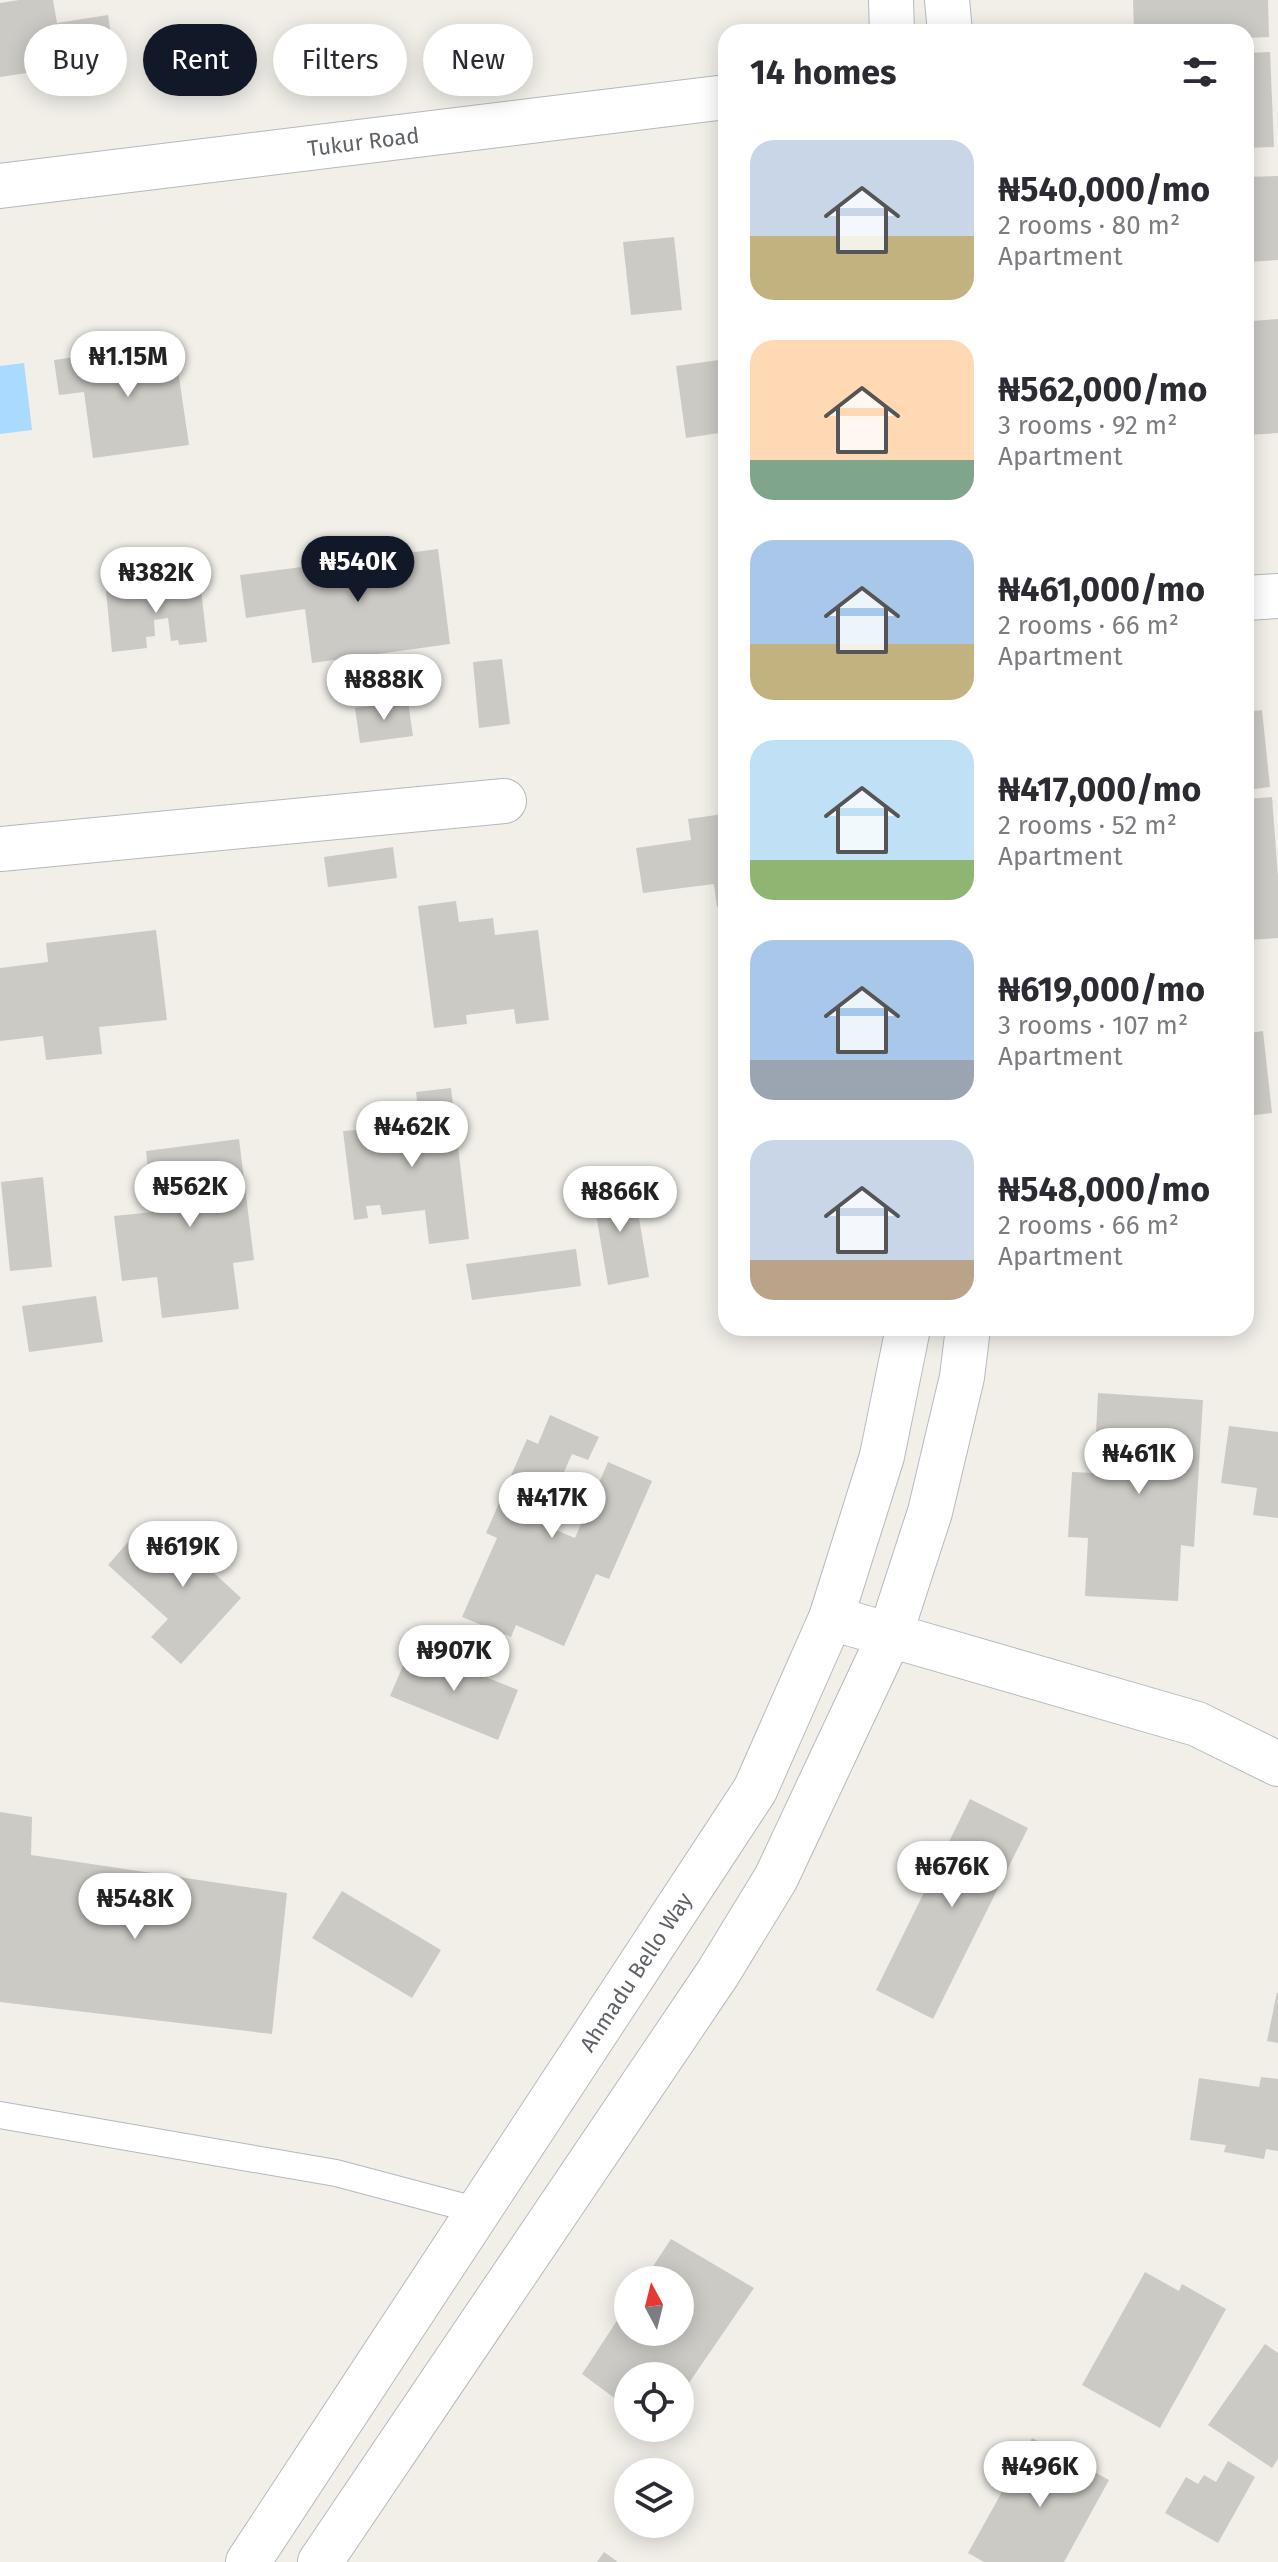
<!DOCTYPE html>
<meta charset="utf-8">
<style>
body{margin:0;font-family:"Fira Sans",sans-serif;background:#f7f7f7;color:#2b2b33;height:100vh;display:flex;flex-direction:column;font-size:30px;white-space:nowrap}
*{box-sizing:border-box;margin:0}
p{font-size:26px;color:#7c7c81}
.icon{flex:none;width:44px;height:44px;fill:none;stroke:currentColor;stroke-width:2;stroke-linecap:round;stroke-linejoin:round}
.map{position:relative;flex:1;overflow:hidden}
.panel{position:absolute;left:718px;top:24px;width:536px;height:1312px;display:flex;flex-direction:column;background:#fff;border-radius:24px;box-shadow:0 4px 20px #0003}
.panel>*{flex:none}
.hud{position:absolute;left:24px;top:24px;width:574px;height:72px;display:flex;gap:16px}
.needle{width:52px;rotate:353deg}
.fabs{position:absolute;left:614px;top:2266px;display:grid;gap:16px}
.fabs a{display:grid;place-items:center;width:80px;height:80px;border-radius:50%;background:#fff;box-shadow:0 4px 20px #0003;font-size:40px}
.price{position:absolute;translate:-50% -68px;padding:0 18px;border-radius:28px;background:#fff;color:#222;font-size:26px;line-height:52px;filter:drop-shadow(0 2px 4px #0008)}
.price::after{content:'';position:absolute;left:50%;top:48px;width:24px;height:18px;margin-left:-12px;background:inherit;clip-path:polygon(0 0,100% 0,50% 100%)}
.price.selected{background:#111827;color:#fff}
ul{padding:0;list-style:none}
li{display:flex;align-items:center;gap:24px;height:200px;padding:0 32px}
li span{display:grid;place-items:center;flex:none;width:224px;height:160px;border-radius:24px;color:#555}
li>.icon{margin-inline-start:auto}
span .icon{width:96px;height:96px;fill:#fffc;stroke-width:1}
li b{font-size:34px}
h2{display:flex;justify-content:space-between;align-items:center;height:96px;padding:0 32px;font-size:34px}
.pill{padding:0 28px;border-radius:36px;background:#fff;box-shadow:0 4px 20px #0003;font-size:28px;line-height:72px}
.pill.selected{background:#111827;color:#fff}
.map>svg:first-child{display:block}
.water{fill:#aadaff}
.building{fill:#cccac5}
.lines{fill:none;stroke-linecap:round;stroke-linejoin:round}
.lane-casing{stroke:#b5b8bc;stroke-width:28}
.street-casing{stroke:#b5b8bc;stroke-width:46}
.secondary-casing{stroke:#b6babf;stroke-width:46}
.lane{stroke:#fff;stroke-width:26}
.street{stroke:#fff;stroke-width:44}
.secondary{stroke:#fff;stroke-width:44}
.labels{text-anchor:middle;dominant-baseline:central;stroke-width:6;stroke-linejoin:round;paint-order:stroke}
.street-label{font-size:22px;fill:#5f6368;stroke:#fff}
</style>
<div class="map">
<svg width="1278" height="2562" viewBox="0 0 1278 2562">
<rect width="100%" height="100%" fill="#f1efe8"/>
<path class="water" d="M24,363L32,430L0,434V366Z"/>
<path class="building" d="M19,0H53L57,23L108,15L115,60L0,77V3Z
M1133,0H1268L1269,37L1246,38V32H1134Z
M1270,52L1274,147L1246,148V53Z
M1278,176V260L1246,262V177Z
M674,237L682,310L631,315L623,242Z
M1249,271L1252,321L1278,319V433L1246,435V272Z
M174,343L189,445L93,458L84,392L59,395L54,360Z
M726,359V432L686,438L676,366Z
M438,549L450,644L312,663L305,609L246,618L240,575Z
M200,581L207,642L179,645L178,640L171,641L168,618L154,620L155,636L146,637L147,648L112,652L106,591Z
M502,659L510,724L479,728L473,662Z
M408,701L413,736L360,743L355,708Z
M1262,710L1270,787L1246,790V712Z
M1272,797L1278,877V938L1246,940V799Z
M723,814L726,838V906L717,907L714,884L643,893L636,848L691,840L688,819Z
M393,847L397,878L328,887L324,857Z
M456,901L459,922L493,918L495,935L538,930L549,1020L516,1024L514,1009L466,1015L467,1024L434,1028L418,906Z
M156,930L167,1020L99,1027L102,1054L46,1060L43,1036L0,1041V968L48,962L46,943Z
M1246,1012H1248L1250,1033L1263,1031L1272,1113L1246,1116Z
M451,1088L469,1239L429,1244L425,1210L382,1215L380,1205L366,1206L368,1218L354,1220L343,1131L370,1129L372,1138L389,1136L387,1122L419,1118L416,1092Z
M239,1139L254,1260L233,1263L239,1309L162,1318L157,1277L122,1281L114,1216L153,1212L146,1151Z
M43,1177L52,1267L10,1271L1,1182Z
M633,1183L649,1277L608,1285L592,1190Z
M576,1249L581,1286L472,1300L466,1264Z
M96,1296L103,1342L29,1352L22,1306Z
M1098,1393L1203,1400L1194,1547L1181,1545L1178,1601L1085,1596L1088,1538L1068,1537L1072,1472L1094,1473Z
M550,1415L599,1437L588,1460L572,1454L541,1524L575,1538L608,1462L652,1481L609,1579L596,1574L564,1646L516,1625L511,1637L462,1617L497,1538L486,1533L527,1439L538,1444Z
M1229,1426L1278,1432V1518L1253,1515L1257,1488L1221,1483Z
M204,1521L235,1549L213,1572L241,1598L181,1664L151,1637L168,1619L108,1565L128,1542L160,1570Z
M411,1647L518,1690L498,1740L390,1696Z
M970,1799L1028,1828L933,2019L876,1990Z
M0,1812L32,1817L31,1855L287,1893L272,2034L0,2002Z
M342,1891L441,1950L412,1998L312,1938Z
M1277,1992L1278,1993V2043L1267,2041Z
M1261,2077L1278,2079V2151L1266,2149L1264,2159L1224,2152L1226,2145L1190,2140L1199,2078L1259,2087Z
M671,2239L754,2288L680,2396V2376H628V2408L582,2374L628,2304V2332H680V2280H644Z
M1145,2272L1179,2291L1182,2284L1226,2309L1160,2428L1082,2385Z
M1265,2344L1278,2353V2459L1272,2468L1208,2425Z
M1032,2438L1109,2480L1064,2562H984L968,2553Z
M1228,2461L1255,2477L1218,2543L1165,2513L1186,2477L1198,2484L1204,2475L1216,2482Z
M604,2552L618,2562H597Z"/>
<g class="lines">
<defs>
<path id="lane" d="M0,2115L336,2173L479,2211"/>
<g id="street">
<path id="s1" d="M0,186L726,97"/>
<path d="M1246,598L1278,596"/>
<path d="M0,849L504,801"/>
<path d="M831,1618L1197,1724L1278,1764"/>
</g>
<g id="secondary">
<path d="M891,0L892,32"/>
<path d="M947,0L950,32"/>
<path id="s2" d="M248,2562L755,1790L831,1618L882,1456L908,1328"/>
<path d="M320,2562L718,1973L776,1878L890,1635L930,1512L962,1377L968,1328"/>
</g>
</defs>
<use href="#lane" class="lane-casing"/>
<use href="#street" class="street-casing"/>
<use href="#secondary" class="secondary-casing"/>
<use href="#lane" class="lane"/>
<use href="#street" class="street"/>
<use href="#secondary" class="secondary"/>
</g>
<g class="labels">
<g class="street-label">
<text stroke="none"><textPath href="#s1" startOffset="366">Tukur Road</textPath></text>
<text stroke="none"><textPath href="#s2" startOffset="706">Ahmadu Bello Way</textPath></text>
</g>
</g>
</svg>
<div class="fabs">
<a><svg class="needle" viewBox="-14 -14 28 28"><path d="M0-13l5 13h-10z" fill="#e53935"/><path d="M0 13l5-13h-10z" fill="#7c7c81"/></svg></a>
<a><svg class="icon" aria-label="locate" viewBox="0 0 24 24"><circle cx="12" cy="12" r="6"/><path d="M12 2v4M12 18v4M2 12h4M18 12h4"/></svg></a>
<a><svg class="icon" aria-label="layers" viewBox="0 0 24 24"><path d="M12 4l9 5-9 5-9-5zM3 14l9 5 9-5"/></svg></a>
</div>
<b class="price" style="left:128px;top:399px">₦1.15M</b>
<b class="price selected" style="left:358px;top:604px">₦540K</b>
<b class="price" style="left:156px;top:615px">₦382K</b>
<b class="price" style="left:384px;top:722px">₦888K</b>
<b class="price" style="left:412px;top:1169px">₦462K</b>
<b class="price" style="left:190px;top:1229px">₦562K</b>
<b class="price" style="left:620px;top:1234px">₦866K</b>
<b class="price" style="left:1139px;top:1496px">₦461K</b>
<b class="price" style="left:552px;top:1540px">₦417K</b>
<b class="price" style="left:183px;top:1589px">₦619K</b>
<b class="price" style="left:454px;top:1693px">₦907K</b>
<b class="price" style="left:952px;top:1909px">₦676K</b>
<b class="price" style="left:135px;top:1941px">₦548K</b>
<b class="price" style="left:1040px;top:2509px">₦496K</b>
<div class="hud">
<a class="pill">Buy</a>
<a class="pill selected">Rent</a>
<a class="pill">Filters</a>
<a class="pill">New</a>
</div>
<section class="panel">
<h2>14 homes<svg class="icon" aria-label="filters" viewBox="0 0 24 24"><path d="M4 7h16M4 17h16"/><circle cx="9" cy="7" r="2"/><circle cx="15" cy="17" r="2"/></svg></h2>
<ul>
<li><span style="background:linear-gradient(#c9d6e8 60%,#c2b280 0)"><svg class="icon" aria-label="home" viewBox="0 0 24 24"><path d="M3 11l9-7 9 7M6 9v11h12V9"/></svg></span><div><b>₦540,000/mo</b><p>2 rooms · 80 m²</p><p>Apartment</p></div></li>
<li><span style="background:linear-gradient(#ffd9b3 75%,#7fa58c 0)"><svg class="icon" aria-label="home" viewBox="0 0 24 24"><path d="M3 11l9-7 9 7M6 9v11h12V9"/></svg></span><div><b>₦562,000/mo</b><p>3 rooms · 92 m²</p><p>Apartment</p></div></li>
<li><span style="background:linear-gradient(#a9c7e8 65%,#c2b280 0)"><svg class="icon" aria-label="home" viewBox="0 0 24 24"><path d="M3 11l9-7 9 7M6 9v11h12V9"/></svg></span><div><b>₦461,000/mo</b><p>2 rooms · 66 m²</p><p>Apartment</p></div></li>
<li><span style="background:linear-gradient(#bfe0f5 75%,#8fb573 0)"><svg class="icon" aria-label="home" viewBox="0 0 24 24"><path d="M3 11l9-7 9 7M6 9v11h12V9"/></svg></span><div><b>₦417,000/mo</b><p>2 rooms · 52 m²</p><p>Apartment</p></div></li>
<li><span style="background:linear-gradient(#a9c7e8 75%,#9aa5b1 0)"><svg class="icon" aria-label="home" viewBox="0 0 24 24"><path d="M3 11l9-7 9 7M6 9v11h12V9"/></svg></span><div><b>₦619,000/mo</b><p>3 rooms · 107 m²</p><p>Apartment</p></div></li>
<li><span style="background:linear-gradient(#c9d6e8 75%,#b9a48a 0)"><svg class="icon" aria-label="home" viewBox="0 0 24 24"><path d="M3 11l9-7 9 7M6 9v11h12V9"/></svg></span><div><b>₦548,000/mo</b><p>2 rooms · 66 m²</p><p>Apartment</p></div></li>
</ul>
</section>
</div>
